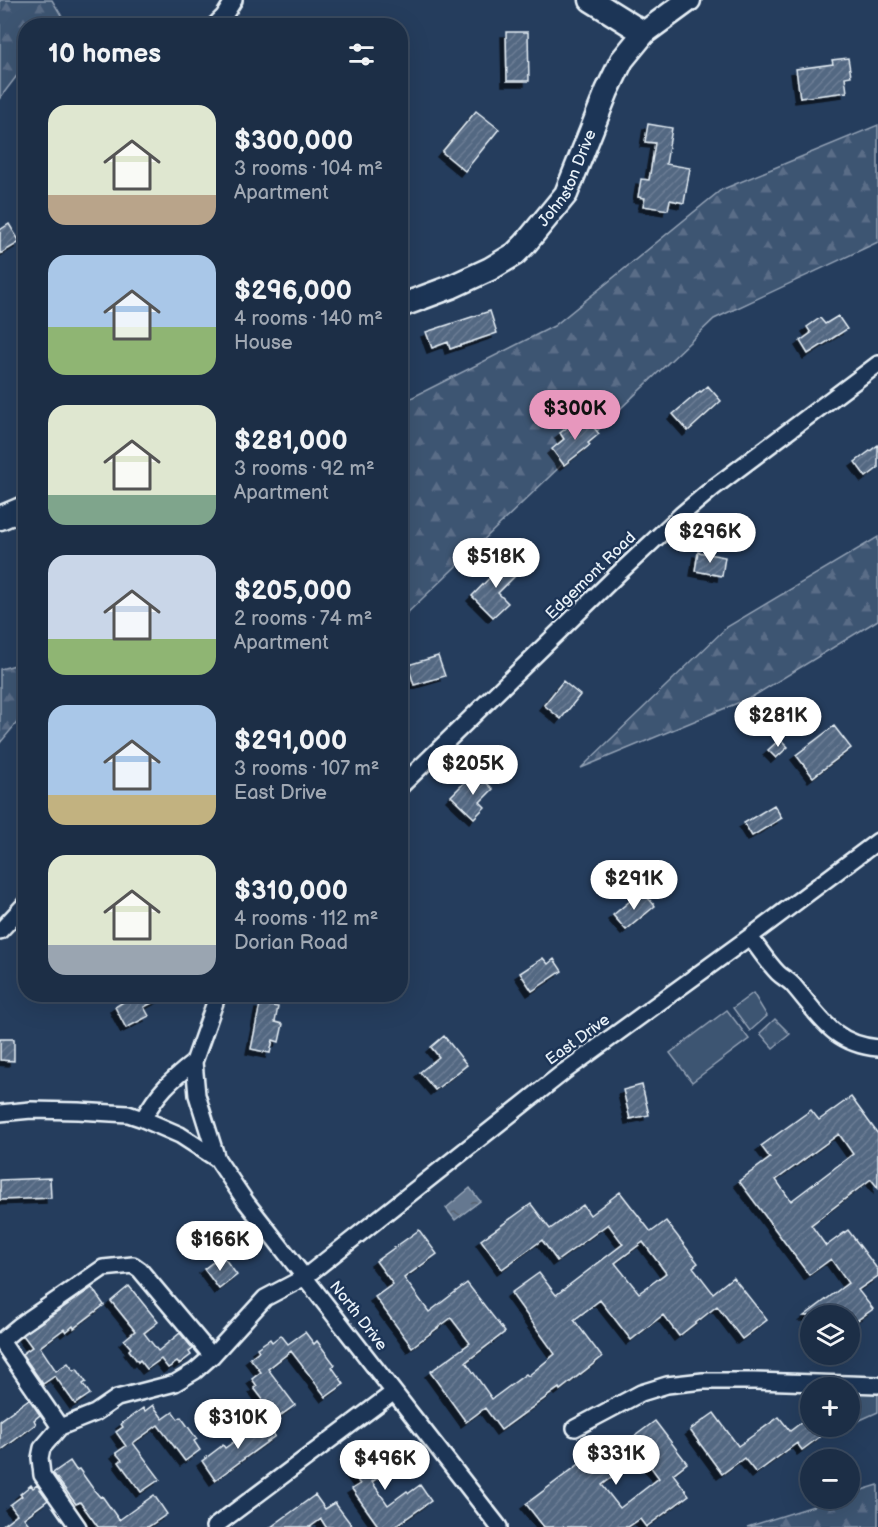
<!DOCTYPE html>
<meta charset="utf-8">
<style>
body{margin:0;font-family:"Balsamiq Sans",sans-serif;background:#293a51;color:#f1f3f6;height:100vh;display:flex;flex-direction:column;font-size:22px;white-space:nowrap}
*{box-sizing:border-box;margin:0}
p{font-size:20px;color:#a0a8b3}
.icon{flex:none;width:33px;height:33px;fill:none;stroke:currentColor;stroke-width:2;stroke-linecap:round;stroke-linejoin:round}
.map{position:relative;flex:1;overflow:hidden}
.details{position:absolute;left:18px;top:18px;width:390px;height:984px;display:flex;flex-direction:column;background:#1c2e46;border-radius:24px;box-shadow:0 6px 24px #0002,0 0 0 2px #3a4a5f}
.details>*{flex:none}
.fabs{position:absolute;left:800px;top:1305px;display:grid;gap:12px}
.fabs a{display:grid;place-items:center;width:60px;height:60px;border-radius:50%;background:#1c2e46;box-shadow:0 6px 24px #0002,0 0 0 2px #3a4a5f;font-size:30px}
.price{position:absolute;translate:-50% -51px;padding:0 14px;border-radius:21px;background:#fff;color:#222;font-size:20px;line-height:39px;filter:drop-shadow(0 2px 3px #0008)}
.price::after{content:'';position:absolute;left:50%;top:36px;width:18px;height:14px;margin-left:-9px;background:inherit;clip-path:polygon(0 0,100% 0,50% 100%)}
.price.current{background:#e797bd;color:#111}
ul{padding:0;list-style:none}
li{display:flex;align-items:center;gap:18px;height:150px;padding:0 30px}
li span{display:grid;place-items:center;flex:none;width:168px;height:120px;border-radius:18px;color:#555}
li>.icon{margin-inline-start:auto}
span .icon{width:72px;height:72px;fill:#fffc;stroke-width:1}
li b{font-size:26px}
h2{display:flex;justify-content:space-between;align-items:center;height:72px;padding:0 30px;font-size:26px}
.map>svg:first-child{display:block}
.grass{fill:url(#grass-tufts);stroke:#93a2b5;stroke-width:1.5}
.forest{fill:url(#forest-firs);stroke:#93a2b5;stroke-width:1.5}
.pitch{fill:#3e5472;stroke:#93a2b5;stroke-width:1.5}
.water{fill:url(#water-ripples);stroke:#99a8ba;stroke-width:1.5}
.building{fill:url(#building-hatch);stroke:#e8f1f8;stroke-width:1.5;fill-rule:evenodd;filter:url(#shadow)}
.lines{fill:none;stroke-linecap:round;stroke-linejoin:round}
.street-casing{stroke:#e8f1f8;stroke-width:20}
.secondary-casing{stroke:#e8f1f8;stroke-width:27}
.street{stroke:#1d3557;stroke-width:15}
.secondary{stroke:#1d3557;stroke-width:22}
.labels{text-anchor:middle;dominant-baseline:central;stroke-width:5;stroke-linejoin:round;paint-order:stroke}
.street-label{font-size:16px;fill:#e8f1f8;stroke:#1d3557}
</style>
<div class="map">
<svg width="878" height="1527" viewBox="0 0 878 1527">
<defs>
<pattern id="grass-tufts" width="24" height="20" patternUnits="userSpaceOnUse" patternTransform="scale(1.5)"><rect width="24" height="20" fill="#3e5472"/><path d="M3 7l-1-3M5 7V3M7 7l1-3M15 17l-1-3M17 17v-4M19 17l1-3" fill="none" stroke="#5a6d87"/></pattern>
<pattern id="forest-firs" width="22" height="20" patternUnits="userSpaceOnUse" patternTransform="scale(1.5)"><rect width="22" height="20" fill="#3e5472"/><path d="M5 1l3.5 6h-7zM16 11l3.5 6h-7z" fill="#5a6d87"/></pattern>
<pattern id="water-ripples" width="26" height="14" patternUnits="userSpaceOnUse" patternTransform="scale(1.5)"><rect width="26" height="14" fill="#657890"/><path d="M2 4q2-2 4 0t4 0M15 11q2-2 4 0t4 0" fill="none" stroke="#576270"/></pattern>
<pattern id="building-hatch" width="6" height="6" patternUnits="userSpaceOnUse" patternTransform="scale(1.5)"><rect width="6" height="6" fill="#536782"/><path d="M-1 1l2-2M0 6l6-6M5 7l2-2" fill="none" stroke="#6c7d94"/></pattern>
<filter id="shadow"><feDropShadow dx="-5" dy="5" stdDeviation="0" flood-color="#0009"/></filter>
</defs>
<rect width="100%" height="100%" fill="#253d5d"/>
<filter id="ink" filterUnits="userSpaceOnUse"><feTurbulence type="fractalNoise" baseFrequency=".0167" numOctaves="2"/><feDisplacementMap in="SourceGraphic" scale="12" xChannelSelector="R" yChannelSelector="G"/><feConvolveMatrix kernelMatrix="1 2 1 2 8 2 1 2 1" color-interpolation-filters="sRGB"/></filter>
<g filter="url(#ink)">
<path class="grass" d="M775,1019L790,1034L773,1048L760,1033Z
M878,1391V1412L849,1425V1392Z"/>
<path class="forest" d="M0,0H52L67,25L26,26L25,69H22L0,98Z
M878,125V242L714,319L401,619V403L554,326L721,190Z
M878,537V620L752,697L581,768L727,627Z
M25,652V713L0,743V669L19,664Z
M878,1485V1527H747L836,1499L849,1498V1494Z"/>
<path class="pitch" d="M753,993L767,1016L750,1031L733,1008Z
M727,1010L749,1039L692,1082L670,1053Z"/>
<path class="water" d="M470,1188L480,1201L455,1220L446,1208Z"/>
<path class="building" d="M506,32H528L529,81H507Z
M848,58L851,76L845,77L847,92L800,98L796,69L833,64L832,60Z
M476,111L499,129L465,171L442,152Z
M648,124L672,128L666,164L690,168L684,203L670,200L668,210L643,206L645,198L638,197L641,179L649,180L655,143L645,142Z
M9,224L20,242L0,254V230Z
M490,311L497,333L450,349L448,342L432,348L426,332Z
M838,316L847,329L808,354L800,341L811,333L807,327L820,318L825,324Z
M708,386L721,401L688,431L673,414L700,391L701,392Z
M588,420L599,434L588,443L590,445L564,465L552,449L564,439L560,433L573,423L577,428Z
M878,445V468L866,477L855,462Z
M698,552L725,557L722,576L695,571Z
M507,560L519,572L498,593L508,603L493,617L472,596Z
M438,656L445,676L414,685L408,665Z
M563,681L580,695L561,719L544,705Z
M834,726L851,748L813,777L796,755Z
M780,739L788,747L776,758L768,750Z
M478,775L493,789L480,802L485,807L474,818L451,796L466,781L469,784Z
M774,805L782,818L752,836L744,823Z
M642,891L655,906L626,930L613,915Z
M543,958L548,964L554,959L562,971L532,991L520,973Z
M136,994H169L144,1007L149,1016L126,1028L115,1007Z
M260,1004L278,1007L275,1022L283,1024L279,1042L273,1040L270,1053L251,1049Z
M444,1036L467,1065L435,1090L420,1072L439,1057L431,1047Z
M0,1039H14V1061L0,1060Z
M642,1085L649,1115L630,1119L623,1090Z
M851,1097L878,1134V1188L871,1179L811,1225L826,1246L848,1230L878,1270V1276L858,1290L873,1309L849,1326V1316H804L848,1283L831,1259L809,1275L739,1181L770,1158L761,1146L811,1110L819,1120ZM839,1134L853,1154L791,1201L776,1180Z
M50,1178L51,1198L0,1200V1180Z
M620,1192L651,1232L666,1221L698,1263L693,1267L713,1293L733,1277L767,1320L742,1339L717,1306L679,1336L663,1315L631,1340L600,1300L574,1320L602,1357L560,1390L559,1388L501,1430L485,1408L466,1422L430,1372L470,1343L451,1318L412,1347L375,1297L393,1284L376,1261L419,1230L437,1254L404,1278L429,1312L467,1283L505,1332L466,1362L492,1399L526,1374L528,1376L555,1354L511,1293L539,1273L556,1295L623,1244L608,1224L557,1261L542,1240L502,1269L481,1240L531,1204L550,1229L583,1205L590,1215ZM643,1242L666,1273L639,1293L615,1263Z
M222,1255L237,1275L219,1289L204,1269Z
M129,1286L158,1322L144,1333L158,1351L180,1333L193,1349L189,1352L191,1355L179,1364L177,1362L168,1368L161,1359L147,1369L140,1360L138,1362L129,1350L131,1348L124,1340L135,1331L111,1301Z
M92,1288L104,1305L74,1328L73,1326L66,1332L64,1329L40,1347L56,1371L68,1363L74,1371L77,1369L86,1382L83,1384L90,1394L75,1404L55,1376L43,1384L22,1354L32,1347L23,1335Z
M305,1332L314,1344L317,1341L335,1365L332,1367L344,1384L326,1397L291,1351L268,1369L295,1405L277,1418L254,1388L257,1386L252,1379L261,1372L250,1358L259,1351L257,1348L270,1339L272,1342L281,1335L288,1344Z
M29,1399L40,1415L34,1420L36,1424L0,1451V1420Z
M153,1405L163,1419L173,1412L178,1419L181,1417L197,1439L194,1441L200,1450L185,1461L158,1425L133,1443L160,1479L141,1492L119,1462L122,1460L116,1453L126,1446L116,1432L123,1427L121,1424L143,1408L145,1411Z
M714,1413L738,1446L779,1417L790,1431L810,1416V1426H816L822,1435L802,1450L797,1443L756,1473L744,1458L722,1474L690,1430Z
M264,1420L275,1436L215,1480L202,1461L223,1445L225,1448L242,1436L241,1433L254,1424L256,1426Z
M655,1421L687,1463L673,1474L689,1495L646,1527L640,1519L628,1527H544L526,1504L610,1441L616,1450ZM642,1455L659,1478L620,1508L602,1485Z
M389,1443L400,1459L390,1466L391,1468L372,1482L388,1505L407,1491L409,1493L420,1485L431,1501L394,1527H379L352,1489L360,1484L350,1470Z
M70,1461L76,1470L79,1469L94,1490L100,1497L102,1496L119,1520L154,1495L167,1514L148,1527H98L80,1502L76,1504L53,1473Z
M31,1485L33,1488L37,1485L48,1500L24,1518L31,1527H0L17,1514L10,1505L22,1496L20,1494Z
M315,1495L325,1509L335,1503L353,1527H326L321,1519L310,1527H271Z"/>
<g class="lines">
<defs>
<path id="street" d="M214,26L224,16L234,0
M400,787L619,573L681,515L713,488L878,364
M0,931L26,903
M750,937C759,949 768,963 778,973C783,978 789,980 793,985C820,1016 832,1044 878,1048
M194,1062L218,994
M0,1113L31,1110L78,1111L128,1114L143,1119L180,1135L217,1159L246,1202L499,1527
M143,1119C158,1092 170,1081 194,1062L197,1095L217,1159
M60,1427L1,1341L19,1326L103,1268L133,1265L140,1270L212,1356
M575,1428L641,1393L667,1385L703,1381H754L878,1385
M78,1527L42,1475L40,1458L42,1448L60,1427L95,1413L117,1398L175,1383L195,1371L212,1356L265,1298L305,1277L565,1071L759,930L878,841
M214,1527L394,1392"/>
<g id="secondary">
<path d="M591,0L644,33"/>
<path id="s1" d="M400,306L451,287L490,269L515,254L525,244L566,194L607,91L622,60L644,33L689,0"/>
<path d="M0,518L26,507"/>
</g>
</defs>
<use href="#street" class="street-casing"/>
<use href="#secondary" class="secondary-casing"/>
<use href="#street" class="street"/>
<use href="#secondary" class="secondary"/>
</g>
</g>
<g class="labels">
<g class="street-label">
<text stroke="none"><textPath href="#s1" startOffset="220">Johnston Drive</textPath></text>
<text transform="translate(591 576) rotate(-44)">Edgemont Road</text>
<text transform="translate(578 1040) rotate(-36)">East Drive</text>
<text transform="translate(358 1316) rotate(52)">North Drive</text>
</g>
</g>
</svg>
<div class="fabs">
<a><svg class="icon" aria-label="layers" viewBox="0 0 24 24"><path d="M12 4l9 5-9 5-9-5zM3 14l9 5 9-5"/></svg></a>
<a>+</a>
<a>−</a>
</div>
<b class="price current" style="left:575px;top:441px">$300K</b>
<b class="price" style="left:710px;top:564px">$296K</b>
<b class="price" style="left:496px;top:589px">$518K</b>
<b class="price" style="left:778px;top:748px">$281K</b>
<b class="price" style="left:473px;top:796px">$205K</b>
<b class="price" style="left:634px;top:911px">$291K</b>
<b class="price" style="left:220px;top:1272px">$166K</b>
<b class="price" style="left:238px;top:1450px">$310K</b>
<b class="price" style="left:616px;top:1486px">$331K</b>
<b class="price" style="left:385px;top:1491px">$496K</b>
<section class="details">
<h2>10 homes<svg class="icon" aria-label="filters" viewBox="0 0 24 24"><path d="M4 7h16M4 17h16"/><circle cx="9" cy="7" r="2"/><circle cx="15" cy="17" r="2"/></svg></h2>
<ul>
<li><span style="background:linear-gradient(#dfe7d0 75%,#b9a48a 0)"><svg class="icon" aria-label="home" viewBox="0 0 24 24"><path d="M3 11l9-7 9 7M6 9v11h12V9"/></svg></span><div><b>$300,000</b><p>3 rooms · 104 m²</p><p>Apartment</p></div></li>
<li><span style="background:linear-gradient(#a9c7e8 60%,#8fb573 0)"><svg class="icon" aria-label="home" viewBox="0 0 24 24"><path d="M3 11l9-7 9 7M6 9v11h12V9"/></svg></span><div><b>$296,000</b><p>4 rooms · 140 m²</p><p>House</p></div></li>
<li><span style="background:linear-gradient(#dfe7d0 75%,#7fa58c 0)"><svg class="icon" aria-label="home" viewBox="0 0 24 24"><path d="M3 11l9-7 9 7M6 9v11h12V9"/></svg></span><div><b>$281,000</b><p>3 rooms · 92 m²</p><p>Apartment</p></div></li>
<li><span style="background:linear-gradient(#c9d6e8 70%,#8fb573 0)"><svg class="icon" aria-label="home" viewBox="0 0 24 24"><path d="M3 11l9-7 9 7M6 9v11h12V9"/></svg></span><div><b>$205,000</b><p>2 rooms · 74 m²</p><p>Apartment</p></div></li>
<li><span style="background:linear-gradient(#a9c7e8 75%,#c2b280 0)"><svg class="icon" aria-label="home" viewBox="0 0 24 24"><path d="M3 11l9-7 9 7M6 9v11h12V9"/></svg></span><div><b>$291,000</b><p>3 rooms · 107 m²</p><p>East Drive</p></div></li>
<li><span style="background:linear-gradient(#dfe7d0 75%,#9aa5b1 0)"><svg class="icon" aria-label="home" viewBox="0 0 24 24"><path d="M3 11l9-7 9 7M6 9v11h12V9"/></svg></span><div><b>$310,000</b><p>4 rooms · 112 m²</p><p>Dorian Road</p></div></li>
</ul>
</section>
</div>
